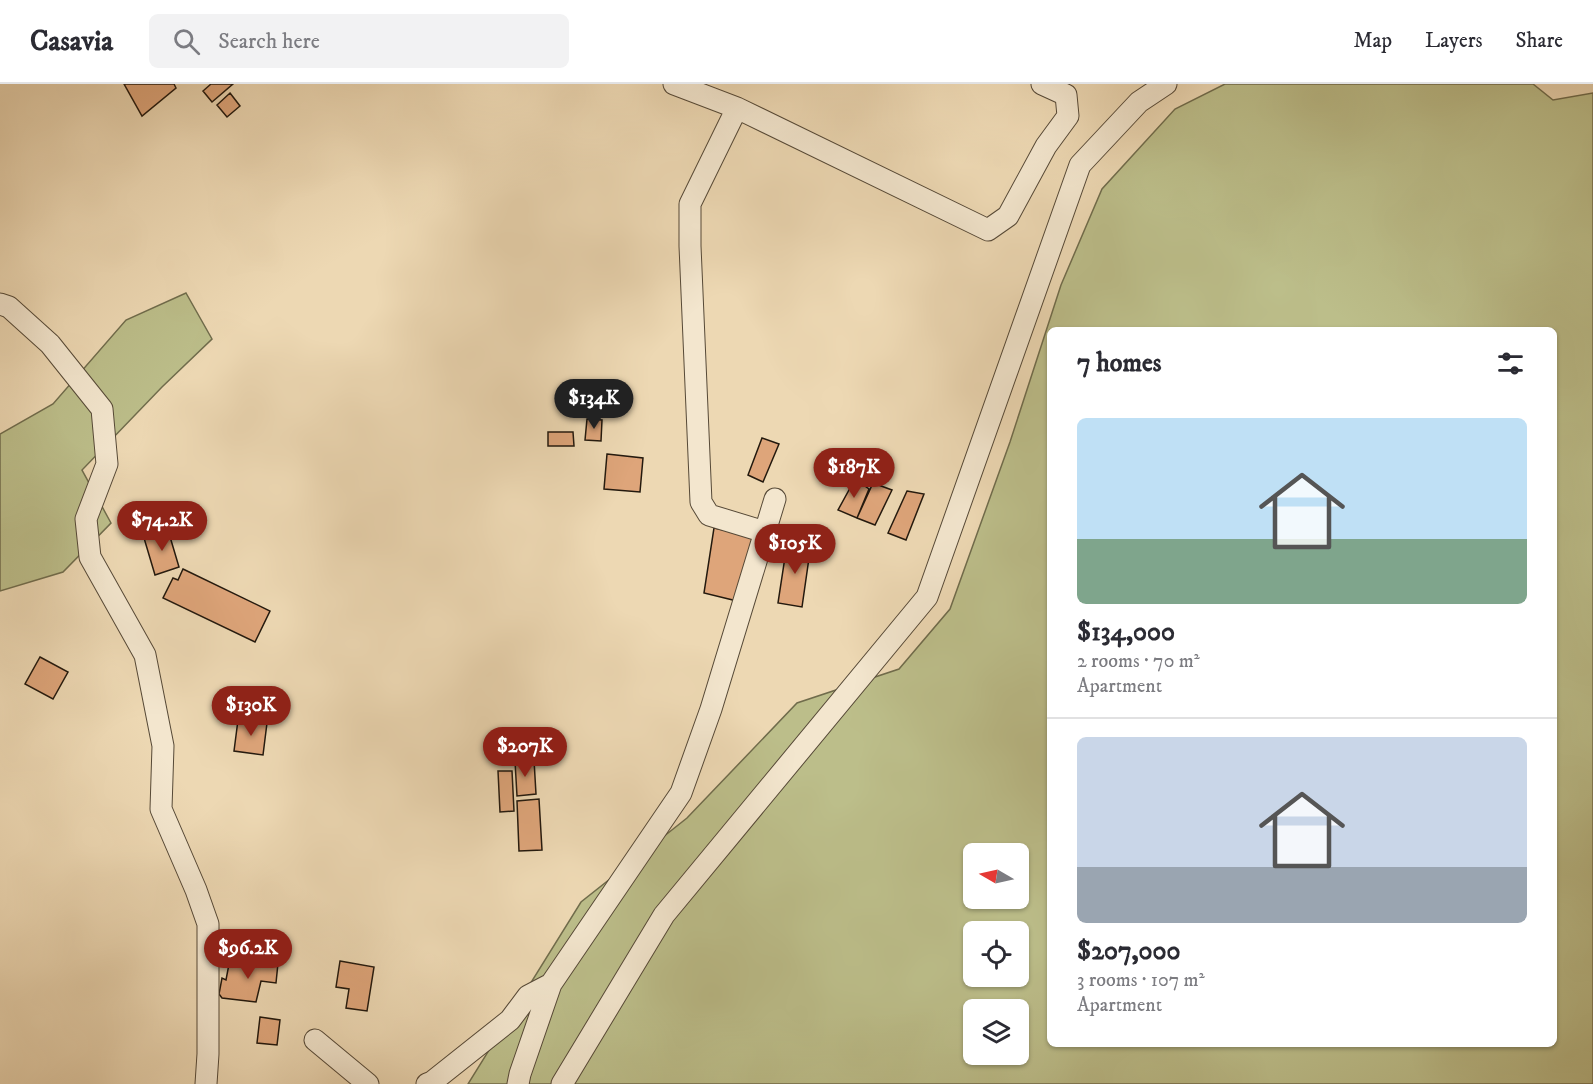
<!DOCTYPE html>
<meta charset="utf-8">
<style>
body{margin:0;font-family:"IM FELL DW Pica",serif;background:#f2f2f3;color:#2b2b33;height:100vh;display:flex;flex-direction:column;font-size:22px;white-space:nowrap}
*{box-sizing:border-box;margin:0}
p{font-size:20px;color:#7c7c81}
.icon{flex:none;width:33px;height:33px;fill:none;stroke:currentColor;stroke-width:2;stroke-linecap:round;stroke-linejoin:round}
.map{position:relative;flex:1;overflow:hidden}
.details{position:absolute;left:1047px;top:243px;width:510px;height:720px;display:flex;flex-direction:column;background:#fff;border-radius:9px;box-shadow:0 2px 4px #0004}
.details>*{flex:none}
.needle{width:39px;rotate:279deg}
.tools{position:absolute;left:963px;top:759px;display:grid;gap:12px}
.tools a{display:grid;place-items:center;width:66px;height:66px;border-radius:9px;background:#fff;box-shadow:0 2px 4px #0004;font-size:30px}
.price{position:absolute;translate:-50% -51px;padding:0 14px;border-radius:21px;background:#8f2418;color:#fff;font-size:20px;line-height:39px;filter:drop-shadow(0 2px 3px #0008)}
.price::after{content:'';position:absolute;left:50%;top:36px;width:18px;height:14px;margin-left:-9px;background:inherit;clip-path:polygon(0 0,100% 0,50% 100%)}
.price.current{background:#222;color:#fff}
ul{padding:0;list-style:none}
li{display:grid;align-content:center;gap:12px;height:318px;padding:0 30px}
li+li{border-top:2px solid #e1e1e2}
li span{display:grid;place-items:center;height:186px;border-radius:9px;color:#555}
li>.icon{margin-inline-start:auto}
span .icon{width:108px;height:108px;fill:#fffc;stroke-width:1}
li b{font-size:26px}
h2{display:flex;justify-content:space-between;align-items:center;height:72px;padding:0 30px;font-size:26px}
header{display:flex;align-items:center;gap:36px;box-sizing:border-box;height:84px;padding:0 30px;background:#fff;border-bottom:2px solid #e1e1e2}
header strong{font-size:28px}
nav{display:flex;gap:33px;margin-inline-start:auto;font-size:21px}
.search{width:420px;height:54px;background:#f2f2f3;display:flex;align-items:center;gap:15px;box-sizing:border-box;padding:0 21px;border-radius:9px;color:#7c7c81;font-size:22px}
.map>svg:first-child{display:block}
.green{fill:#bcbe8a;stroke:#706c4c;stroke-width:1.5;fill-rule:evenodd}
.building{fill:#dea57a;stroke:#23190e;stroke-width:1.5}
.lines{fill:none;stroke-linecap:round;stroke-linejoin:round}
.street-casing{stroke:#564937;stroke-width:23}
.street{stroke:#f3e6ce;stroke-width:21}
</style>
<header>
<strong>Casavia</strong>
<div class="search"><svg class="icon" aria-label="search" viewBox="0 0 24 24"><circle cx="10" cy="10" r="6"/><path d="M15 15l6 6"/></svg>Search here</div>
<nav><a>Map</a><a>Layers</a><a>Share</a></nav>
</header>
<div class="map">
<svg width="1593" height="1000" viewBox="0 0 1593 1000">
<rect width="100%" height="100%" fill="#edd8b3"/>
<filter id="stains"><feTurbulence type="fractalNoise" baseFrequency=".00333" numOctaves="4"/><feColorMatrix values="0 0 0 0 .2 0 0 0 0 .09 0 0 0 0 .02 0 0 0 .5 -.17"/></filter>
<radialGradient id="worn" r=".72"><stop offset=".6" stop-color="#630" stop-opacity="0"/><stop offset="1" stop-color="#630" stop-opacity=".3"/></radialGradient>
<path class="green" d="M1225,0H1533L1553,16L1593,9V1000H468L581,818L687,734L797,619L899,585L950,525L1010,358L1061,201L1102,105L1175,25ZM1050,246H1554V960H1050ZM974,770H1018V814H974ZM974,848H1018V892H974ZM974,926H1018V970H974Z
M186,209L212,255L162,303L82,386L111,439L63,488L0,507V350L53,320L126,236Z"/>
<path class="building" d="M124,0H174L176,4L142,32Z
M211,0H233L212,18L203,7Z
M230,9L240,22L227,33L217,21Z
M587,335L602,336L601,357L585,356Z
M548,348H573L574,362H548Z
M762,354L779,360L763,398L748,391Z
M607,370L643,374L640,408L604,405Z
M855,395L869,405L857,434L838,426Z
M873,399L892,406L875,441L857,434Z
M907,407L924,410L906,456L888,449Z
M714,444L753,452L737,517L704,509Z
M168,446L179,483L155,491L144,454Z
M787,460H811L802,523L778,519Z
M183,485L270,527L255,558L163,514L173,494L178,496Z
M40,573L68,588L53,615L25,600Z
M238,636L267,639L263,671L234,667Z
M534,676L536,710L517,712L515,677Z
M498,687H512L514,727L500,728Z
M539,715L542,766L519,767L517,717Z
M255,875L278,879L276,899L261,897L256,918L222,914L219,910L222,894L226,896L229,880L253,883Z
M340,877L374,883L367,927L346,924L349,905L336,903Z
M260,933L280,936L277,961L257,959Z"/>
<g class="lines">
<defs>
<path id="street" d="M674,0L737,24L988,146L1008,132L1046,62L1068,32L1066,11L1042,0
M737,24L690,120V162L701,418L709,431L765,448
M0,220L9,223L50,260L102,325L107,380L86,435L90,473L145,571L163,662L161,725L196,806L208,840V970L206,1000
M315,956L368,1000
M427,1000L432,998L510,936L528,912L551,900
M518,1000L520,990L551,900L681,709L711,625L775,415
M562,1000L664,831L927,513L1080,81L1139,18L1166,0"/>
</defs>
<use href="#street" class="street-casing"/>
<use href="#street" class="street"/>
</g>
<rect width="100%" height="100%" filter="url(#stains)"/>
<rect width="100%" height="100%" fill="url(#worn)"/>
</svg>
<div class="tools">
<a><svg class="needle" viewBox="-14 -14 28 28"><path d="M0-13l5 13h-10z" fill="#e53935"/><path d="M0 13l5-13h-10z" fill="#7c7c81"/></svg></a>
<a><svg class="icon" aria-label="locate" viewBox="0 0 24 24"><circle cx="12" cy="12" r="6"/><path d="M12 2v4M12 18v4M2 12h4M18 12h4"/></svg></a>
<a><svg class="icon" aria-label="layers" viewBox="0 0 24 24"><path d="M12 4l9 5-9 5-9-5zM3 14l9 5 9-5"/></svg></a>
</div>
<b class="price current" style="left:594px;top:346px">$134K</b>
<b class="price" style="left:854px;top:415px">$187K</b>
<b class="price" style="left:162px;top:468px">$74.2K</b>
<b class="price" style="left:795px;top:491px">$105K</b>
<b class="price" style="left:251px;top:653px">$130K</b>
<b class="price" style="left:525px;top:694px">$207K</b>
<b class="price" style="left:248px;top:896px">$96.2K</b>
<section class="details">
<h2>7 homes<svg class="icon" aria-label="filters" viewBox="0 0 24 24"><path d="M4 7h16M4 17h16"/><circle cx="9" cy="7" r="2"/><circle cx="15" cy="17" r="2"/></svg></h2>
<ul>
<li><span style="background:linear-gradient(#bfe0f5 65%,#7fa58c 0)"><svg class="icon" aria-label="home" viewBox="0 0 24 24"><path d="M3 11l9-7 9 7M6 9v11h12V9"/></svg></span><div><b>$134,000</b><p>2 rooms · 70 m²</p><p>Apartment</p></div></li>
<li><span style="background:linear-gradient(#c9d6e8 70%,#9aa5b1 0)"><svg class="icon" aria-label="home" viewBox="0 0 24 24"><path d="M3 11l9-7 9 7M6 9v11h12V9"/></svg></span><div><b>$207,000</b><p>3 rooms · 107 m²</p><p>Apartment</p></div></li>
</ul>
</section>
</div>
